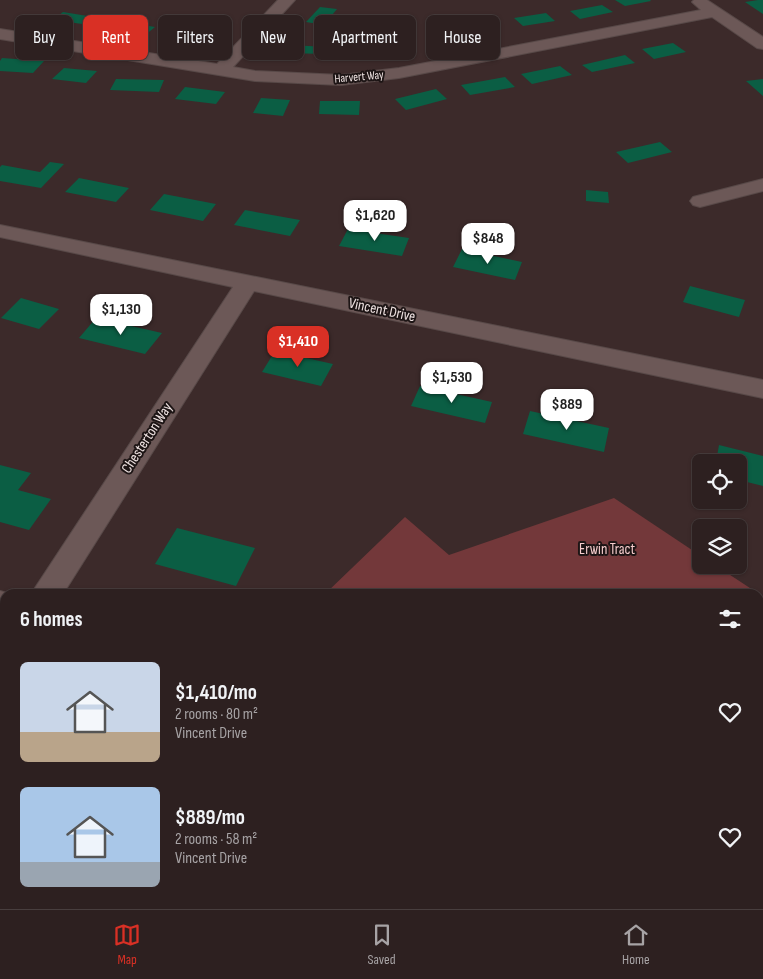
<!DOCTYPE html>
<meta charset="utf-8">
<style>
body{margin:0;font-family:"Sofia Sans Condensed",sans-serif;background:#352829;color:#f1f3f6;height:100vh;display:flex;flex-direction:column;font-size:19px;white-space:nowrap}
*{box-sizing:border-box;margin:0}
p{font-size:16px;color:#a7a3a5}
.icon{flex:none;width:28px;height:28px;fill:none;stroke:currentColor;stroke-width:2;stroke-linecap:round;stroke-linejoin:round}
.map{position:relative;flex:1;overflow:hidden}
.side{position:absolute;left:0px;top:589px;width:764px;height:321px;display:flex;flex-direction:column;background:#2d2020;border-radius:15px 15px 0 0;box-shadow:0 1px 4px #0004,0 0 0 1px #483e3e}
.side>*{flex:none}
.banner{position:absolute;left:15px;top:15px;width:500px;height:45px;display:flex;gap:10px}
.fabs{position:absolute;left:692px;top:454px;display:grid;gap:10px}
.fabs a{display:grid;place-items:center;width:55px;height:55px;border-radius:8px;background:#2d2020;box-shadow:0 1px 4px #0004,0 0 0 1px #483e3e;font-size:25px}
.price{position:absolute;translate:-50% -42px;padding:0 11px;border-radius:10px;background:#fff;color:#222;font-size:16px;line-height:32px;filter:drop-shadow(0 1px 2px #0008)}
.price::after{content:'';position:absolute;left:50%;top:30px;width:15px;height:11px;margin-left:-8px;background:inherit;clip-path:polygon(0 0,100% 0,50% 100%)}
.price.on{background:#d93025;color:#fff}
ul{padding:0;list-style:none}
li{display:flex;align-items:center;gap:15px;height:125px;padding:0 20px}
li span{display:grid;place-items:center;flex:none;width:140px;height:100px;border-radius:8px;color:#555}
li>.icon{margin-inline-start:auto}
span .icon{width:60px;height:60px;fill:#fffc;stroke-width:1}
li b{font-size:21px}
h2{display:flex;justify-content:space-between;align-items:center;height:60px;padding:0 20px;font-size:21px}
.chip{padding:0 18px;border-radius:8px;background:#2d2020;box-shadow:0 1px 4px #0004,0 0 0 1px #483e3e;font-size:18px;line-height:45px}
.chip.on{background:#d93025;color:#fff}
.dock{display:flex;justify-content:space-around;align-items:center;height:70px;border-top:1px solid #483e3e;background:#2d2020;font-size:14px;color:#a7a3a5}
.dock a{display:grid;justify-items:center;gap:2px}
.dock .on{color:#d93025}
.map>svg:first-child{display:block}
.green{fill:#73383a}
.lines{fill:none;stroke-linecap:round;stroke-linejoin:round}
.stream{fill:#2b0206;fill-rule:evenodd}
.building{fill:#0b5e44}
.minor-casing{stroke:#584948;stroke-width:2}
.minor{fill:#6c5857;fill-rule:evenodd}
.labels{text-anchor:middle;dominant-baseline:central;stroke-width:4;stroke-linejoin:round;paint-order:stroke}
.far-street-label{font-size:12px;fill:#f0e4e3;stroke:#1d1515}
.street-label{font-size:15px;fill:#f0e4e3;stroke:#1d1515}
.park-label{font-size:15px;fill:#f6cdcd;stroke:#1d1515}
</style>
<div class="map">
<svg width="763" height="909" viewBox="0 0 763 909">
<rect width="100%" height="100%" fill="#3c2a2a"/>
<path class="green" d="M614,498L701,556V565H715L756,592L754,594H325L405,517L449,555Z
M0,637L5,638V900L0,902Z
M759,639L763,643V909H680L677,905H759Z"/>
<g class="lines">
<path class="stream" d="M759,852L763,853V864L759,862Z
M5,885V897L0,899V887Z"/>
</g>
<path class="building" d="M615,0H650L651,1L625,6Z
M763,0V14L745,2L758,0Z
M602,5L613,12L580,19L570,11Z
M320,7L337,9L324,25L306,22Z
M63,12L106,19L97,26L53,20Z
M546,13L555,21L523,26L514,18Z
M119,21L155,27L144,36L107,30Z
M485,26L494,34L454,41L446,34Z
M176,27L207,32L199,41L166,36Z
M673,43L686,52L654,59L642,49Z
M290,45L327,47L324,54L287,53Z
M625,55L635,63L592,72L582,65Z
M2,58L44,61L33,73L0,71V61Z
M560,66L572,75L532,84L521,74Z
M64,68L97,71L86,83L52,79Z
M505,77L515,87L470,95L461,85Z
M116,79L164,80L159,92L110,90Z
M763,79V96L746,81Z
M185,87L225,92L216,104L175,99Z
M436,89L447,99L406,110L395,99Z
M261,98L290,100L283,116L253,113Z
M320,101H360L359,115L319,114Z
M660,142L672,152L628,163L616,152Z
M50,162L64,164L41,188L0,181V167L2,165L40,172Z
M79,178L129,188L116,202L65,192Z
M586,190L608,192L609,203L586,201Z
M164,194L216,204L203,221L150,210Z
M245,210L300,220L290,236L234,225Z
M348,229L409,238L402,256L339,246Z
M462,249L522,262L515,280L453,267Z
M690,286L745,300L739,317L683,302Z
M21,298L59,309L39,329L1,318Z
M96,318L162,333L145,354L79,338Z
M275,351L333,364L321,386L262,372Z
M420,386L492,402L485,423L411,406Z
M530,411L609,428L604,452L523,434Z
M719,445L763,456V486L739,480V462H716Z
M0,465L31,473L18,490L51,499L29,530L0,522Z
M177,528L255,548L236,586L155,564Z"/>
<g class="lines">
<defs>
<path id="minor" d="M278,0H295L233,67L255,71L341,75L399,68L701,10L692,2L694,0H707L763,37V49L757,48L712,17L399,78L341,85L255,81L0,39V29L217,64Z
M763,179V191L700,207L693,205L690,201L693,197Z
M0,225L763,380V398L254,291L63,594H31L233,287L0,237Z
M0,591L11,594H5V618L0,617Z
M593,905H634L636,909H595Z"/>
</defs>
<use href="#minor" class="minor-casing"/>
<use href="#minor" class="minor"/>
</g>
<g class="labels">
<g class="far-street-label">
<text transform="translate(359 77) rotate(-5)">Harvert Way</text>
</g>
<g class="street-label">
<text transform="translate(382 310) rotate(12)">Vincent Drive</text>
<text transform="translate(147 438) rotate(-57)">Chesterton Way</text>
</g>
<g class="park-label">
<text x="607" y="549">Erwin Tract</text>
</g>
</g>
</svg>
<div class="fabs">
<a><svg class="icon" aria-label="locate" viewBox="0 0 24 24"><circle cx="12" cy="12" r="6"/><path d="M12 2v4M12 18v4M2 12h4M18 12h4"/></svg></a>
<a><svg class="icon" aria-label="layers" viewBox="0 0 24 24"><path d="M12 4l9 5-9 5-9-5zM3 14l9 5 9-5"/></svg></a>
</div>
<b class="price" style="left:375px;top:242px">$1,620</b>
<b class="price" style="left:488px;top:265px">$848</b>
<b class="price" style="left:121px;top:336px">$1,130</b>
<b class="price on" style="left:298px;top:368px">$1,410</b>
<b class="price" style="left:452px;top:404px">$1,530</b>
<b class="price" style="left:567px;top:431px">$889</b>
<div class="banner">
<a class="chip">Buy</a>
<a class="chip on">Rent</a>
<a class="chip">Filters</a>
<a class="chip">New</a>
<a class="chip">Apartment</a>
<a class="chip">House</a>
</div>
<section class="side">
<h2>6 homes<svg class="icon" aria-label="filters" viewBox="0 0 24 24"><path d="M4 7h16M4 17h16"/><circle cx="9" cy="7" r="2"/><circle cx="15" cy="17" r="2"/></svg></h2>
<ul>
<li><span style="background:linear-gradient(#c9d6e8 70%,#b9a48a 0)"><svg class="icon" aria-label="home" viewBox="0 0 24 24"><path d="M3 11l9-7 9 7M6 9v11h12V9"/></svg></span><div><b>$1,410/mo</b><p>2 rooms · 80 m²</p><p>Vincent Drive</p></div><svg class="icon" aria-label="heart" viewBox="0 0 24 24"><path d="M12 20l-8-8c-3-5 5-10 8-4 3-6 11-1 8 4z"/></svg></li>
<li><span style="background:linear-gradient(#a9c7e8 75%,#9aa5b1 0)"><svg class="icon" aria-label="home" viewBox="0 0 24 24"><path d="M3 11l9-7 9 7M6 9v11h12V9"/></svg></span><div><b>$889/mo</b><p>2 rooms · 58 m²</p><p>Vincent Drive</p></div><svg class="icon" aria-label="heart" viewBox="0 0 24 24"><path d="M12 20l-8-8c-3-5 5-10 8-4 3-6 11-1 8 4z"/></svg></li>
</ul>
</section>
</div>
<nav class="dock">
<a class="on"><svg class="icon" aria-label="map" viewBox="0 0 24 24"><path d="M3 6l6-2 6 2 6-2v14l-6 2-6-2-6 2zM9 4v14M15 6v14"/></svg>Map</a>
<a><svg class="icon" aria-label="saved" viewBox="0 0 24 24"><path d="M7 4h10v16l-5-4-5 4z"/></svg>Saved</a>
<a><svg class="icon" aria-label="home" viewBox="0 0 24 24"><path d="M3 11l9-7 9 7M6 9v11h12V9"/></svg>Home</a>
</nav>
